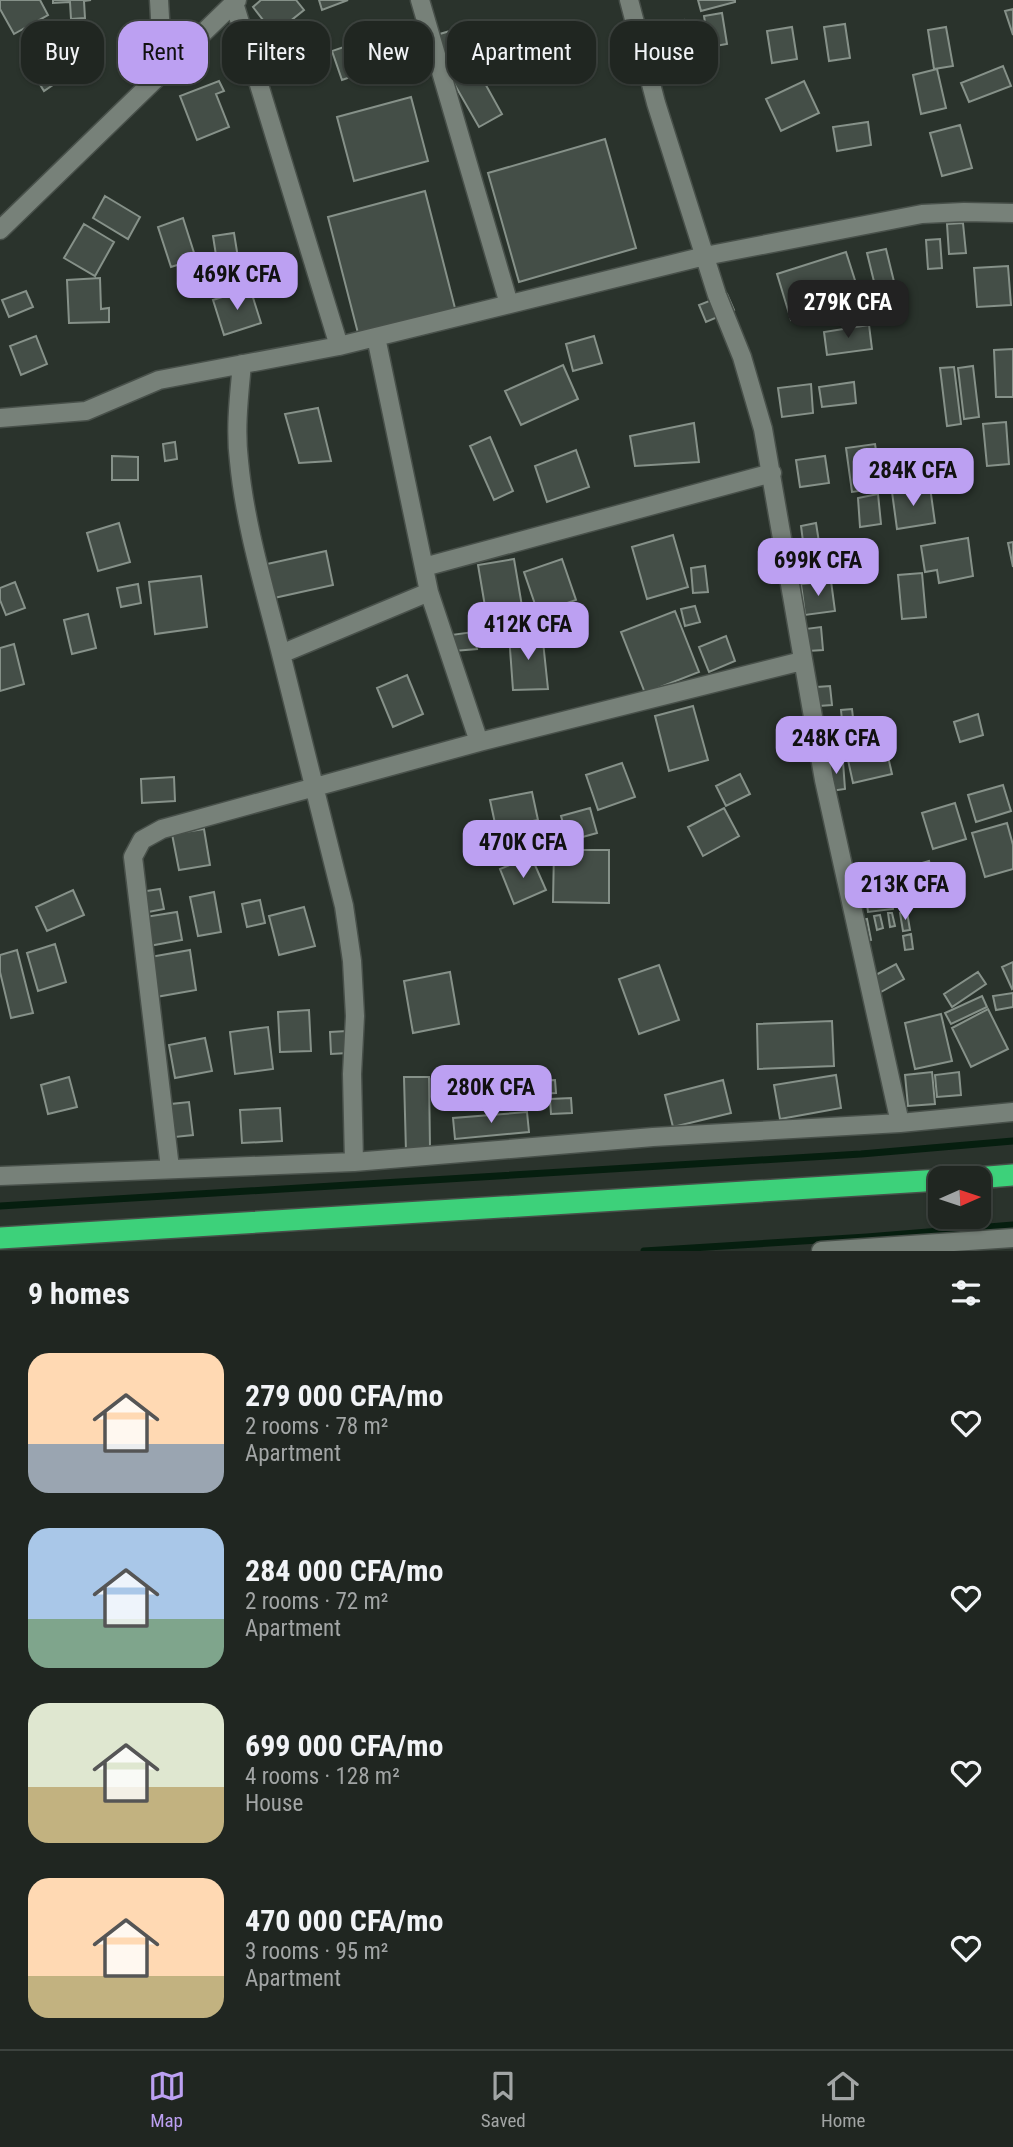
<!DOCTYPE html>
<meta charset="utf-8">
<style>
body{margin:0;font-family:"Roboto Condensed",sans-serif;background:#282e2a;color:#f1f3f6;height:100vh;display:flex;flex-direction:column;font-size:26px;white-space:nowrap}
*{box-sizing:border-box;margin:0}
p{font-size:23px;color:#a2a5a5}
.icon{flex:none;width:38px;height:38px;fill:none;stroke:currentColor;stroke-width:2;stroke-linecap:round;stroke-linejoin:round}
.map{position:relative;height:1251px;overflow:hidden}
.sheet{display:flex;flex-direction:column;background:#202621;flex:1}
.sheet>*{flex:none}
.guide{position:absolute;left:21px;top:21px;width:971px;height:63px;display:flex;gap:14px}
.needle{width:46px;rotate:87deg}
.fabs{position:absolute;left:928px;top:1166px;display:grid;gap:14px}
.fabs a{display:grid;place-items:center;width:63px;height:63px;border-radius:14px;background:#202621;box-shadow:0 2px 5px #0004,0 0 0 2px #3d433f;font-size:35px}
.price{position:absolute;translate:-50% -60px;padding:0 16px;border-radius:14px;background:#bca0f2;color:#111;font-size:23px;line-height:46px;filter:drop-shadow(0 2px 4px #0008)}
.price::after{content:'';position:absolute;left:50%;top:42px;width:21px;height:16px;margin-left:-10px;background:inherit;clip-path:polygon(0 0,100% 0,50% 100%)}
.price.active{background:#222;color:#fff}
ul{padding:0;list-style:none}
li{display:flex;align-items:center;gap:21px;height:175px;padding:0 28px}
li span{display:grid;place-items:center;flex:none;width:196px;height:140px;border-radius:21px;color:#555}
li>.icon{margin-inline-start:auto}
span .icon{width:84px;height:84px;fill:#fffc;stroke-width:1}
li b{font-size:30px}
h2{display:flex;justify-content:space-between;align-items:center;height:84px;padding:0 28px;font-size:30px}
.tag{padding:0 24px;border-radius:21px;background:#202621;box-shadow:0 2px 5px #0004,0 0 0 2px #3d433f;font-size:24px;line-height:63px}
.tag.active{background:#bca0f2;color:#111}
.dock{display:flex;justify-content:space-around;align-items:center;height:98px;border-top:2px solid #3d433f;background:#202621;font-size:19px;color:#a2a5a5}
.dock a{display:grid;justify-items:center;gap:4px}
.dock .active{color:#bca0f2}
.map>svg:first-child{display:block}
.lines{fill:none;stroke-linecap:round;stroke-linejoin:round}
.stream{stroke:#061e0f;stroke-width:7}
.building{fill:#444e47;stroke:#869189;stroke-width:2}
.minor-casing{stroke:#48504a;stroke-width:21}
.highway-casing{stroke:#48504a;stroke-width:24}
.minor{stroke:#778179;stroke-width:18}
.highway{stroke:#3dd17a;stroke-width:21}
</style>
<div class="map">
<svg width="1013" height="1251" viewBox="0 0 1013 1251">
<rect width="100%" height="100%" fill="#2a332c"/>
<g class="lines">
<path class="stream" d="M0,1206L861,1154L1013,1141
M644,1251L867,1237L1013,1225"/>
</g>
<path class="building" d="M0,0H40L48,15L14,34L0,9Z
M53,0H91L84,1L85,18L71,19L70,2L53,3Z
M261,0H296L304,10L274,34L253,7Z
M319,0H348L322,10Z
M698,0H735V2L701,11Z
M1013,9V35L1005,11Z
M722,13L727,44L709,47L704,16Z
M684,20L697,55L671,64L658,29Z
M845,24L850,58L829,61L824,27Z
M470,25L476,46L440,57L433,36Z
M792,27L797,59L772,63L767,31Z
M946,27L953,66L934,69L928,30Z
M561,31L572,76L545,82L534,38Z
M373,37L383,66L342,80L332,51Z
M51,51L66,76L44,91L28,65Z
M472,60L502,114L479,127L448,73Z
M1003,66L1011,86L969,102L961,83Z
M937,69L946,108L921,114L913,75Z
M219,81L224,91L216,94L229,127L197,140L180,96Z
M804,81L819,113L781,131L766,99Z
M411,97L428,161L354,181L337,117Z
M868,122L871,145L837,151L833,127Z
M960,125L972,168L942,176L930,133Z
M605,139L636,248L519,282L488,173Z
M425,191L456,312L359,337L328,217Z
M105,196L140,217L128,239L93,218Z
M183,218L196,259L171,267L158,227Z
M963,223L966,253L949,254L947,224Z
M84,224L114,242L95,276L64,258Z
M234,233L239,264L218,268L213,236Z
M940,239L942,268L928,269L926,240Z
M886,249L898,298L879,302L867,253Z
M846,252L861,299L791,320L777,274Z
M1008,266L1011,305L977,307L974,268Z
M100,278L101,309L109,308V322L69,323L67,280Z
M250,288L261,323L224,335L213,300Z
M26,291L33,307L9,317L2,300Z
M727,294L734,310L706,322L699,305Z
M869,325L872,349L827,355L824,332Z
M36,336L47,364L21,375L10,346Z
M594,336L602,363L573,371L566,344Z
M1013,349V397H996L994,350Z
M563,365L578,399L521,425L505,391Z
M973,366L979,417L964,419L958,368Z
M954,367L961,424L947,426L940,368Z
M854,382L856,403L822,407L819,387Z
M811,384L813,413L782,417L778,388Z
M318,408L331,461L299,463L285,414Z
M1006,422L1009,464L987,466L983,424Z
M694,423L699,462L635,466L630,436Z
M490,437L513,491L494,500L470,446Z
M175,442L177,459L165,461L163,444Z
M875,444L882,488L852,492L846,448Z
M576,450L589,487L547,502L535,466Z
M112,456L138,457V480H112Z
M825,456L829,483L800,487L796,460Z
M930,487L935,523L897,529L892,492Z
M878,494L881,524L860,527L858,498Z
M119,523L130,562L98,571L87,533Z
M816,523L821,555L805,557L801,526Z
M673,535L688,587L647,599L632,547Z
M968,538L973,576L939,583L937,570L925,572L921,546Z
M1013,542V567L1008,543Z
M326,551L333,585L274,598L267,564Z
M514,559L524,618L488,624L478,565Z
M562,559L576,600L538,613L524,572Z
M705,566L708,592L693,593L691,568Z
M922,573L926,617L902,619L898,575Z
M201,576L207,627L155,634L149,582Z
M831,581L835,611L805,615L801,584Z
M15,582L25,608L6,615L0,600V588Z
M138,584L141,603L121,607L117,588Z
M695,606L700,622L685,626L681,609Z
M675,611L699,672L645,693L621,632Z
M88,614L96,648L72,654L64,620Z
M821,627L823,650L808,651L805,629Z
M473,632L477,649L454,651L451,635Z
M542,632L548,689L513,690L509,635Z
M726,636L735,661L709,672L699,647Z
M14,644L24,684L0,691V648Z
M407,675L423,714L393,727L377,688Z
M830,686L832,705L819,706L817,687Z
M693,706L708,760L669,771L655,716Z
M852,709L857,752L845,753L841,710Z
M978,714L983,735L960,742L954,722Z
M887,752L892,774L853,783L848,760Z
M843,762L845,789L830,791L827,764Z
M622,763L635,797L598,810L586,775Z
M740,774L750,794L726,806L716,786Z
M174,777L175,801L142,803L141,779Z
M1003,785L1011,811L976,822L968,795Z
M532,792L538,820L496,828L490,800Z
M955,803L966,839L933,849L922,813Z
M590,808L597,833L568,841L561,816Z
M724,808L739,836L703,856L688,827Z
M1007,823L1013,845V869L985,877L972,833Z
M204,829L210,865L179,870L172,834Z
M554,850H609V903L553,902Z
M531,856L546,890L514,904L500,869Z
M929,861L940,897L902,909L891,872Z
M887,864L893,909L868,912L862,867Z
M160,889L164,909L143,913L140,892Z
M73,890L84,915L47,931L36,907Z
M214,892L221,932L198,936L190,897Z
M260,900L265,923L247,927L242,904Z
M304,907L315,946L279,955L269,916Z
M177,912L182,940L149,946L145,917Z
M907,912L910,930L903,931L900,913Z
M888,913H892L895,926L890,927Z
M880,915L883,928L877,930L874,916Z
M867,919L871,940L864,941L861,920Z
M911,934L913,949L905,950L903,936Z
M55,944L66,982L38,991L27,953Z
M17,950L33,1013L11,1018L0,972V955Z
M190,950L196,990L156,997L150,957Z
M1013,962V988L1012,989L1002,967Z
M896,964L904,979L881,992L872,977Z
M659,965L679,1020L639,1034L619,979Z
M450,972L459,1024L413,1033L404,981Z
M978,972L986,984L952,1007L944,994Z
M1013,993V1007L996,1010L993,996Z
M982,996L987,1007L951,1024L945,1013Z
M988,1009L1008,1049L971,1067L952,1028Z
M309,1010L311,1051L280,1052L278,1012Z
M941,1014L952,1061L915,1069L905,1023Z
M832,1021L834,1066L758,1069L757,1024Z
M268,1027L273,1069L235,1074L230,1032Z
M347,1031L348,1053L331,1054L330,1032Z
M205,1038L212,1071L175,1078L169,1045Z
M932,1072L935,1104L908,1106L905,1075Z
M959,1072L961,1095L937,1097L935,1075Z
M836,1075L841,1108L780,1119L774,1085Z
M69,1077L77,1107L48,1114L41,1085Z
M404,1077H429L430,1148L406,1152Z
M555,1080L556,1093L537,1094L536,1081Z
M723,1080L731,1113L673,1127L665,1095Z
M571,1098L572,1113L551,1114L550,1099Z
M189,1102L193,1135L175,1137L171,1104Z
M280,1108L282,1141L242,1143L240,1110Z
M527,1112L529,1132L455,1139L453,1118Z"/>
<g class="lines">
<defs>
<path id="minor" d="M159,0L163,70
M420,0L509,304
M629,0L656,103L717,295L742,357L763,429L824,780L900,1123
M234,3L339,346L705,256L922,214L964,212L1013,213
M0,230L237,0
M242,364C239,396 235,429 239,461C245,526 265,590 281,654
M0,418L86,411L159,380L339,346
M424,567L772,473
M429,592L479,742
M354,1162L352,1074L355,1016L352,961L344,906L281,654L429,592L376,337
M170,1168L133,857L142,840L162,829L479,742L802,661
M0,1176L354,1162L653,1137L900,1123L1013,1112
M821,1251L1013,1238"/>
<path id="highway" d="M976,1178L1013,1175
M0,1238L940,1180"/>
</defs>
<use href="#minor" class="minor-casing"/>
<use href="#highway" class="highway-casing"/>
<use href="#minor" class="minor"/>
<use href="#highway" class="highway"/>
</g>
</svg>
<div class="fabs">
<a><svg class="needle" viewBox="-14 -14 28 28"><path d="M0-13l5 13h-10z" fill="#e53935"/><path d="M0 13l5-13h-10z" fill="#a2a5a5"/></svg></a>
</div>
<b class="price" style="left:237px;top:312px">469K CFA</b>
<b class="price active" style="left:848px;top:340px">279K CFA</b>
<b class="price" style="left:913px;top:508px">284K CFA</b>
<b class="price" style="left:818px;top:598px">699K CFA</b>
<b class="price" style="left:528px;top:662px">412K CFA</b>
<b class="price" style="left:836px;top:776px">248K CFA</b>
<b class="price" style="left:523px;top:880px">470K CFA</b>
<b class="price" style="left:905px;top:922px">213K CFA</b>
<b class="price" style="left:491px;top:1125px">280K CFA</b>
<div class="guide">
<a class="tag">Buy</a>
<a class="tag active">Rent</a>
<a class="tag">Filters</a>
<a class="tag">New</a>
<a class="tag">Apartment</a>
<a class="tag">House</a>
</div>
</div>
<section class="sheet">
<h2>9 homes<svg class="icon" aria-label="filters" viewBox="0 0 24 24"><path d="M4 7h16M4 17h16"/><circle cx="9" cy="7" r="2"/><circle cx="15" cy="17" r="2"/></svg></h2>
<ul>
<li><span style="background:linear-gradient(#ffd9b3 65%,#9aa5b1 0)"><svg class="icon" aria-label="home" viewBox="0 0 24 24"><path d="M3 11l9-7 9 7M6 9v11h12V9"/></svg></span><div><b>279 000 CFA/mo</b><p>2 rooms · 78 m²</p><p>Apartment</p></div><svg class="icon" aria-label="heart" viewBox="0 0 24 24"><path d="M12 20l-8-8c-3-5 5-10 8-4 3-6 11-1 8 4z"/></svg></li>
<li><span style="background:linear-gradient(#a9c7e8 65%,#7fa58c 0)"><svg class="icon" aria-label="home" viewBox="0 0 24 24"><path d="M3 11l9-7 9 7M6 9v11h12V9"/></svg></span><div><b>284 000 CFA/mo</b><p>2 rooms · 72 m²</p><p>Apartment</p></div><svg class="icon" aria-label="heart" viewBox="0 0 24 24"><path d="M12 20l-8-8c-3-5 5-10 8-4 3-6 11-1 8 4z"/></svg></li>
<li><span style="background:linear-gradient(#dfe7d0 60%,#c2b280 0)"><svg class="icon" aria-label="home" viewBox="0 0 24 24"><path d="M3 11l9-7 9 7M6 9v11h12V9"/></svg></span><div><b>699 000 CFA/mo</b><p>4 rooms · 128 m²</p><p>House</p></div><svg class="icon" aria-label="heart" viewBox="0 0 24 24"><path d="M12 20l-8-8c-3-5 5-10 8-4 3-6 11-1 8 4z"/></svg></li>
<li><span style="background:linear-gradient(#ffd9b3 70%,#c2b280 0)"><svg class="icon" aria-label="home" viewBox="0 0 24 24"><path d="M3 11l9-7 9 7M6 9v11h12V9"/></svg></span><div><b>470 000 CFA/mo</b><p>3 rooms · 95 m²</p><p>Apartment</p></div><svg class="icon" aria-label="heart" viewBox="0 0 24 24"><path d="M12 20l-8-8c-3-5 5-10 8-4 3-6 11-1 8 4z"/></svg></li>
</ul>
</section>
<nav class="dock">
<a class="active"><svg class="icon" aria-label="map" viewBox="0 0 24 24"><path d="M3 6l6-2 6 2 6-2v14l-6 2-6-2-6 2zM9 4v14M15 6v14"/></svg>Map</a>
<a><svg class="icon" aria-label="saved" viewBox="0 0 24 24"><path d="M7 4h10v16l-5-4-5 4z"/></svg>Saved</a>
<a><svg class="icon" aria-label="home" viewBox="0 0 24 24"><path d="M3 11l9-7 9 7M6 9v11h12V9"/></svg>Home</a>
</nav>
